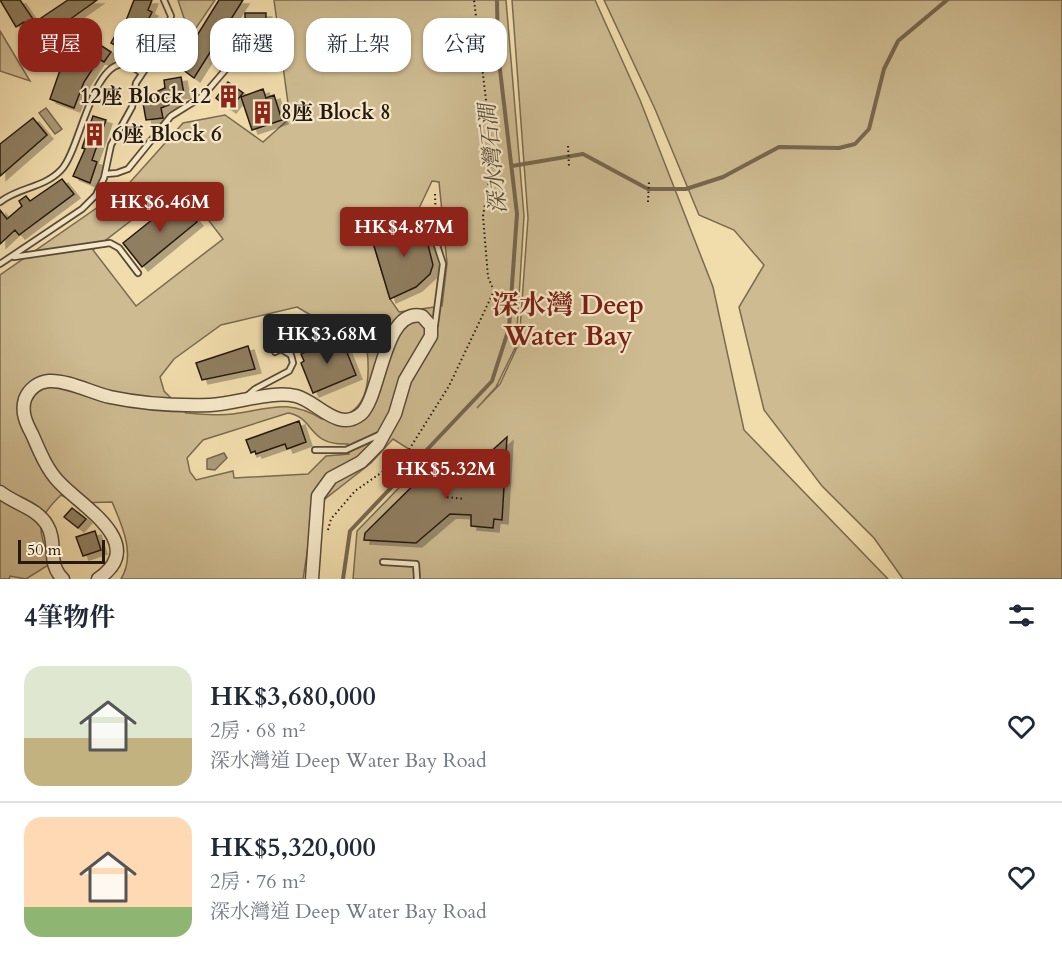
<!DOCTYPE html>
<html lang="zh-TW">
<meta charset="utf-8">
<style>
body{margin:0;font-family:Cardo,"Noto Serif TC",serif;background:#f6f6f7;color:#1f2937;height:100vh;display:flex;flex-direction:column;font-size:22px;white-space:nowrap}
*{box-sizing:border-box;margin:0}
p{font-size:20px;color:#747a83}
.icon{flex:none;width:33px;height:33px;fill:none;stroke:currentColor;stroke-width:2;stroke-linecap:round;stroke-linejoin:round}
.map{position:relative;height:579px;overflow:hidden}
.side{display:flex;flex-direction:column;background:#fff;flex:1}
.side>*{flex:none}
.top-card{position:absolute;left:18px;top:18px;width:600px;height:54px;display:flex;gap:12px}
.scale{position:absolute;left:18px;bottom:15px;width:87px;box-sizing:border-box;padding-left:6px;border:3px solid #251911;border-top:0;font-size:16px;line-height:21px;white-space:nowrap;color:#251911;-webkit-text-stroke:4px #f6e8c8;paint-order:stroke}
.price{position:absolute;translate:-50% -51px;padding:0 14px;border-radius:6px;background:#8f2418;color:#fff;font-size:20px;line-height:39px;filter:drop-shadow(0 2px 3px #0008)}
.price::after{content:'';position:absolute;left:50%;top:36px;width:18px;height:14px;margin-left:-9px;background:inherit;clip-path:polygon(0 0,100% 0,50% 100%)}
.price.active{background:#222;color:#fff}
ul{padding:0;list-style:none}
li{display:flex;align-items:center;gap:18px;height:150px;padding:0 24px}
li+li{border-top:2px solid #e0e1e3}
li span{display:grid;place-items:center;flex:none;width:168px;height:120px;border-radius:18px;color:#555}
li>.icon{margin-inline-start:auto}
span .icon{width:72px;height:72px;fill:#fffc;stroke-width:1}
li b{font-size:26px}
h2{display:flex;justify-content:space-between;align-items:center;height:72px;padding:0 24px;font-size:26px}
.tag{padding:0 21px;border-radius:18px;background:#fff;box-shadow:0 2px 4px #0004;font-size:21px;line-height:54px}
.tag.active{background:#8f2418;color:#fff}
.map>svg:first-child{display:block}
.green{fill:#cebb91;stroke:#7a6a51;stroke-width:1.5;fill-rule:evenodd}
.water{fill:#ac9a77;stroke:#76664e;stroke-width:1.5}
.lines{fill:none;stroke-linecap:round;stroke-linejoin:round}
.stream{stroke:#76664e;stroke-width:4}
.building{fill:#8f7e61;stroke:#251911;stroke-width:1.5;filter:url(#shadow)}
.service-casing{stroke:#584a38;stroke-width:8}
.tertiary-casing{stroke:#584a38;stroke-width:15}
.path{stroke:#251911;stroke-width:2;stroke-dasharray:1.5 3;stroke-linecap:butt}
.service{stroke:#f6e8c8;stroke-width:4.5}
.tertiary{stroke:#f6e8c8;stroke-width:12}
.labels{text-anchor:middle;dominant-baseline:central;stroke-width:4.5;stroke-linejoin:round;paint-order:stroke}
.poi-label{font-size:21px;font-weight:bold;fill:#251911;stroke:#f6e8c8;text-anchor:start}
.water-label{font-size:22px;font-style:italic;fill:#5b4d3a;stroke:#f6e8c8}
.district-label{font-size:27px;font-weight:bold;fill:#7a1f14;stroke:#f6e8c8}
</style>
<div class="map">
<svg width="1062" height="579" viewBox="0 0 1062 579">
<defs>
<filter id="shadow"><feDropShadow dx="6" dy="4" stdDeviation="0" flood-color="#0004"/></filter>
</defs>
<rect width="100%" height="100%" fill="#f1dcab"/>
<filter id="stains"><feTurbulence type="fractalNoise" baseFrequency=".00333" numOctaves="4"/><feColorMatrix values="0 0 0 0 .2 0 0 0 0 .09 0 0 0 0 .02 0 0 0 .5 -.17"/></filter>
<radialGradient id="worn" r=".72"><stop offset=".6" stop-color="#630" stop-opacity="0"/><stop offset="1" stop-color="#630" stop-opacity=".3"/></radialGradient>
<path class="green" d="M178,0H215L194,31L188,30Z
M274,0H506L524,216L516,346L496,387L477,408L500,384L519,343L528,218L512,0H595L640,100L713,287L744,430L888,579H353L357,531L426,460L393,439L371,463L325,499L308,547L303,579H121C136,555 122,525 112,502L76,503L61,495C32,523 40,528 50,564L26,579L10,576L9,579H0V275L124,189L183,123L225,115L263,142L290,118ZM432,181L439,182L447,263L442,306L399,312L390,299L374,246L395,223H412ZM180,183L223,239L136,306L93,250ZM297,307L367,348C369,368 371,399 351,412C343,416 331,417 322,419C287,398 270,409 233,414C218,416 202,414 186,413L164,391L160,377L174,359L221,325ZM288,413C315,417 307,446 348,444L349,454L326,456L308,474L234,478L233,471L196,480L190,472L187,458L203,440Z
M604,0H1062V579H903L874,538L822,486L764,410L739,307L764,265L734,230L699,215L655,109Z
M0,31L30,81L0,71Z"/>
<path class="water" d="M46,108L62,129L55,134L39,113Z
M224,453L227,458L215,470L207,469V459Z"/>
<g class="lines">
<path class="stream" d="M512,166L583,154L648,189H686L723,177L779,147L839,148L855,144L869,129L884,69L898,41L947,0
M343,579L350,531L492,381L509,328L517,214L498,53L497,0"/>
</g>
<path class="building" d="M0,0H20L35,22L68,0H97L38,42L24,22L16,27Z
M134,0H152L148,10L152,12L132,54L111,43L119,29L122,31Z
M219,0H243L194,78L178,66Z
M245,13H266L265,65L245,66Z
M94,41L111,52L104,62L99,59L84,82L74,108L50,99L59,73L71,57L79,63Z
M181,77L184,94L175,95L171,104L161,108L163,118L146,120L143,103L154,102L158,91L165,88L164,80Z
M228,82L243,93L230,109L216,98Z
M263,89L266,98L274,95L282,120L252,130L241,97Z
M93,116L106,120L92,160L97,162L90,183L73,176L85,149L82,148Z
M33,118L47,135L0,176V144Z
M62,179L74,194L19,235L15,230L0,244V210L7,219L22,206L19,201L26,196L30,201Z
M178,199L197,222L142,267L123,243Z
M395,223L423,225L433,265L430,274L416,287L390,299L374,246Z
M336,337L340,347L344,345L356,375L313,393L301,363L304,361L301,354Z
M248,346L255,369L202,380L196,363Z
M299,421L306,442L287,449L285,444L256,454L255,451L251,453L246,440Z
M507,437L502,520L494,519L493,528L471,526V515L450,514L416,543L364,540L365,533L441,458L463,479L464,463L477,464Z
M72,508L86,519L78,528L64,517Z
M95,531L101,550L83,556L76,537Z"/>
<g class="lines">
<defs>
<path id="service" d="M106,174L117,173L128,169L171,116L203,96L227,68
M0,202C19,187 44,188 61,170C80,151 92,60 126,64C131,65 137,70 142,73
M433,233L443,264L435,325
M14,257L110,243L119,248L138,273
M0,264L82,209L96,195L104,178L111,145L132,107L136,83L168,35L171,16L164,0
M247,396L255,389L289,371L293,363L291,355L281,349L275,352
M315,450H346L381,434
M383,562L416,564L417,579"/>
<path id="tertiary" d="M0,492C15,504 37,508 47,525C58,543 46,563 63,579
M98,579C150,543 80,506 58,481C46,468 39,450 32,434C26,423 21,412 25,399C29,389 38,382 49,381C68,380 92,393 110,397C143,404 177,406 210,405C236,404 272,390 296,396C317,401 338,433 361,414C381,397 383,307 422,316L431,326V336L405,380L395,414L378,445L361,462L331,478L318,496L312,579"/>
</defs>
<use href="#service" class="service-casing"/>
<use href="#tertiary" class="tertiary-casing"/>
<path class="path" d="M568,146L569,166
M435,194L436,223
M648,202L649,181
M427,227L433,222L442,229
M447,497L464,499
M328,530L331,519L355,491L405,456L449,386L494,291L488,277L483,216L493,158L474,0"/>
<use href="#service" class="service"/>
<use href="#tertiary" class="tertiary"/>
</g>
<defs>
<symbol id="building-bare" viewBox="-9 -9 18 18"><path d="M-4-6H4V6H1V3H-1V6H-4ZM-2.5-4.3h1.7v1.8h-1.7ZM.8-4.3h1.7v1.8H.8ZM-2.5-1h1.7V.8h-1.7ZM.8-1h1.7V.8H.8Z" fill="#8f2418" stroke="#f6e8c8" stroke-width="2.5" paint-order="stroke"/></symbol>
</defs>
<g fill-rule="evenodd">
<use href="#building-bare" x="212" y="80" width="33" height="33"/>
<use href="#building-bare" x="246" y="96" width="33" height="33"/>
<use href="#building-bare" x="78" y="118" width="33" height="33"/>
</g>
<g class="labels">
<g class="poi-label">
<text x="211" y="96" text-anchor="end">12座 Block 12</text>
<text x="281" y="112">8座 Block 8</text>
<text x="112" y="134">6座 Block 6</text>
</g>
<g class="water-label">
<text transform="translate(493 159) rotate(-96)">深水灣石澗</text>
</g>
<g class="district-label">
<text x="568" y="305">深水灣 Deep<tspan x="568" dy="31">Water Bay</tspan></text>
</g>
</g>
<rect width="100%" height="100%" filter="url(#stains)"/>
<rect width="100%" height="100%" fill="url(#worn)"/>
</svg>
<div class="scale">50 m</div>
<b class="price" style="left:160px;top:233px">HK$6.46M</b>
<b class="price" style="left:404px;top:258px">HK$4.87M</b>
<b class="price active" style="left:327px;top:365px">HK$3.68M</b>
<b class="price" style="left:446px;top:500px">HK$5.32M</b>
<div class="top-card">
<a class="tag active">買屋</a>
<a class="tag">租屋</a>
<a class="tag">篩選</a>
<a class="tag">新上架</a>
<a class="tag">公寓</a>
</div>
</div>
<section class="side">
<h2>4筆物件<svg class="icon" aria-label="filters" viewBox="0 0 24 24"><path d="M4 7h16M4 17h16"/><circle cx="9" cy="7" r="2"/><circle cx="15" cy="17" r="2"/></svg></h2>
<ul>
<li><span style="background:linear-gradient(#dfe7d0 60%,#c2b280 0)"><svg class="icon" aria-label="home" viewBox="0 0 24 24"><path d="M3 11l9-7 9 7M6 9v11h12V9"/></svg></span><div><b>HK$3,680,000</b><p>2房 · 68 m²</p><p>深水灣道 Deep Water Bay Road</p></div><svg class="icon" aria-label="heart" viewBox="0 0 24 24"><path d="M12 20l-8-8c-3-5 5-10 8-4 3-6 11-1 8 4z"/></svg></li>
<li><span style="background:linear-gradient(#ffd9b3 75%,#8fb573 0)"><svg class="icon" aria-label="home" viewBox="0 0 24 24"><path d="M3 11l9-7 9 7M6 9v11h12V9"/></svg></span><div><b>HK$5,320,000</b><p>2房 · 76 m²</p><p>深水灣道 Deep Water Bay Road</p></div><svg class="icon" aria-label="heart" viewBox="0 0 24 24"><path d="M12 20l-8-8c-3-5 5-10 8-4 3-6 11-1 8 4z"/></svg></li>
</ul>
</section>
